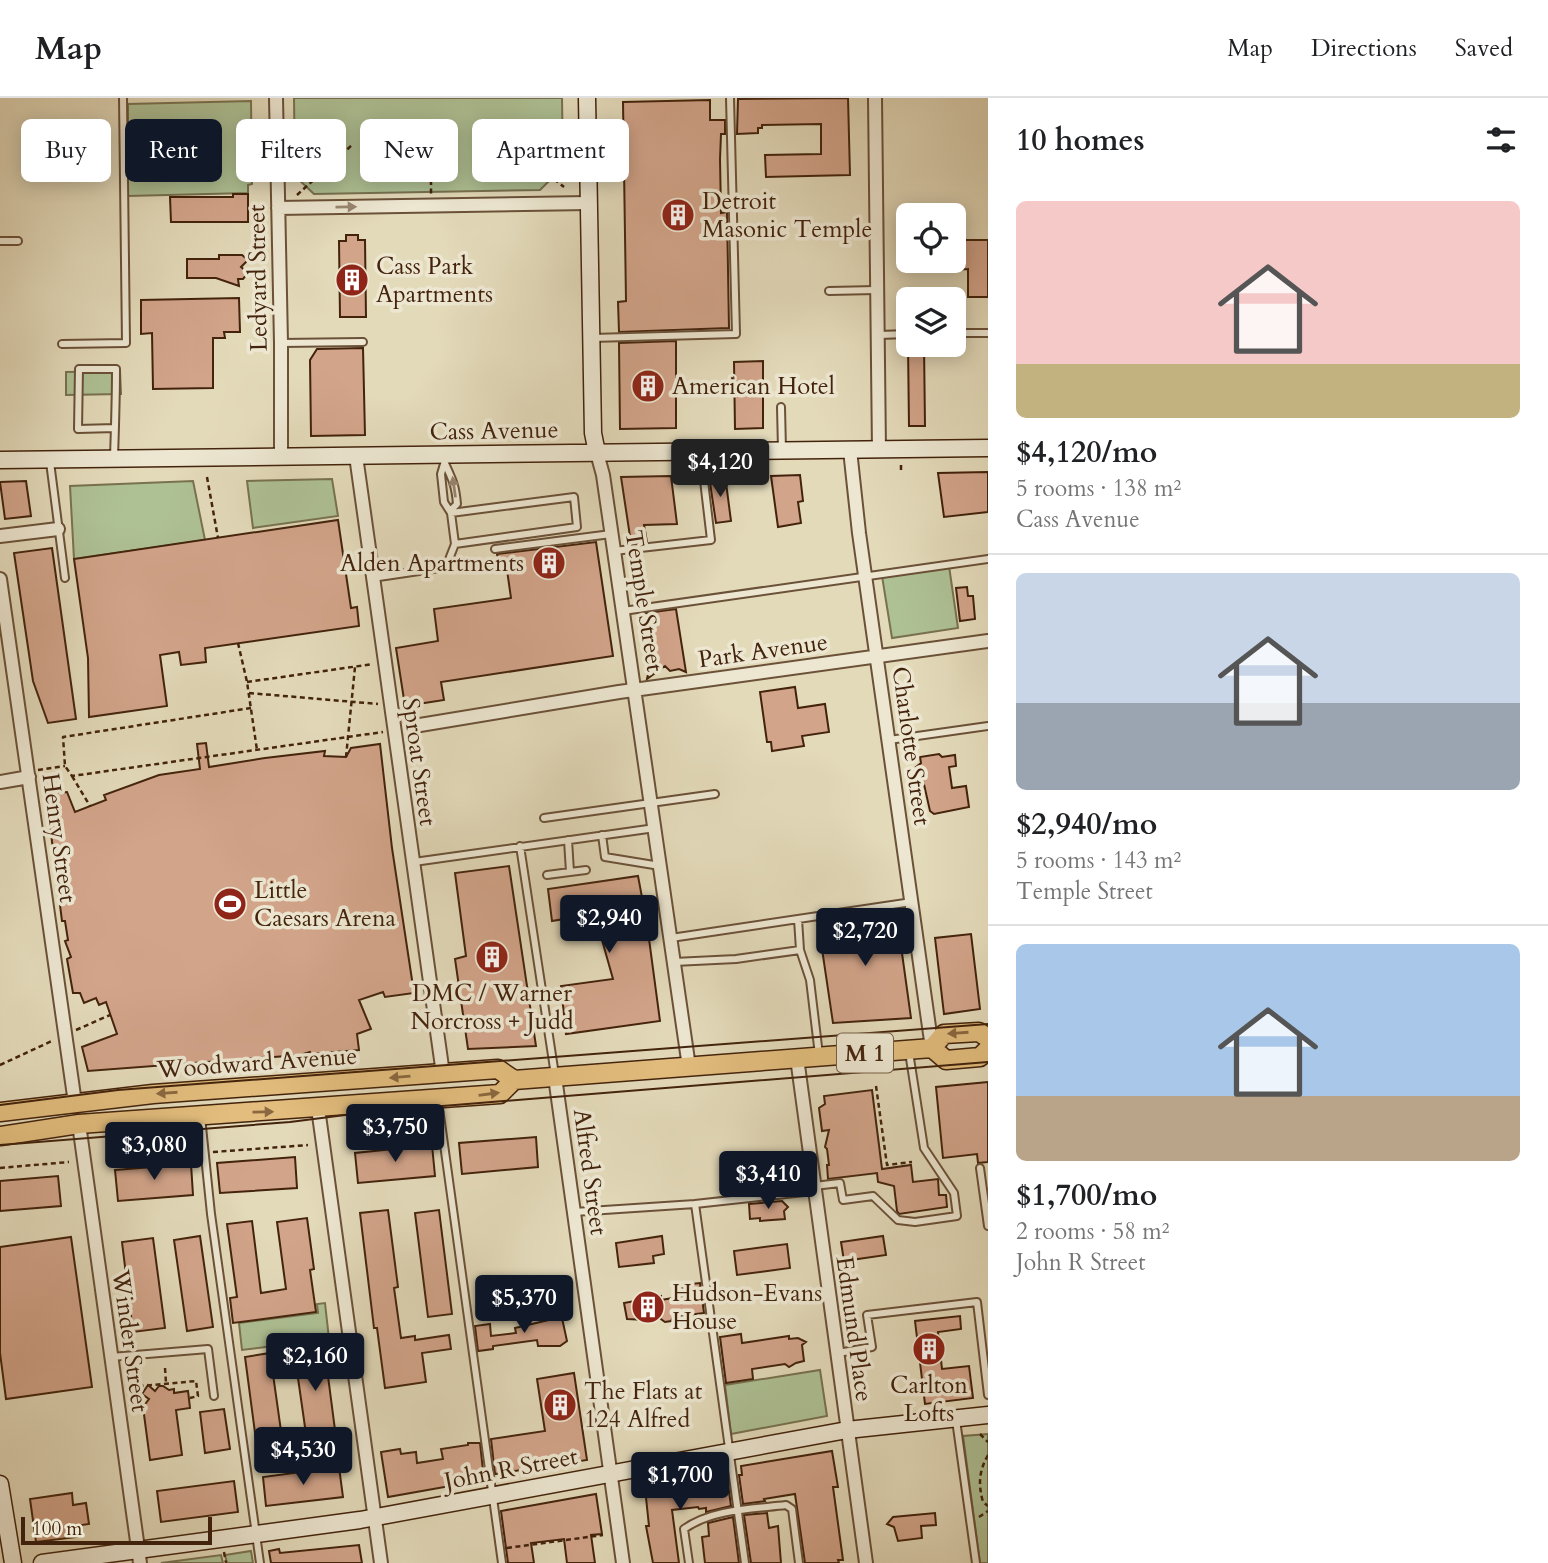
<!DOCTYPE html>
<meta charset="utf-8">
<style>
body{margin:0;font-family:Cardo,serif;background:#f6f6f6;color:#202124;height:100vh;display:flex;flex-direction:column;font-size:26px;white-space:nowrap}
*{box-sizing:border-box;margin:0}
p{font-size:23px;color:#757577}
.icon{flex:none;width:38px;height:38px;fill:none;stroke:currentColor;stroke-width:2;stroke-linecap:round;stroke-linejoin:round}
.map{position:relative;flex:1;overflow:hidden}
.sheet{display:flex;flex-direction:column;background:#fff;width:560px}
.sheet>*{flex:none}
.hud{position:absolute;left:21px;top:21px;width:665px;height:63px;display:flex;gap:14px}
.fabs{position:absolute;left:896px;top:105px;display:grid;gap:14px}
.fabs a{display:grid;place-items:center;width:70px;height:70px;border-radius:10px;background:#fff;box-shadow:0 4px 18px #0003;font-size:35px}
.scale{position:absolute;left:21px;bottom:18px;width:191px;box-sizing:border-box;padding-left:7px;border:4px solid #43230c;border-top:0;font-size:19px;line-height:24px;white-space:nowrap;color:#43230c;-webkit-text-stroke:5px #ede7d2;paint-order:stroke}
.price{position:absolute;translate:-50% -60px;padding:0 16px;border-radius:7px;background:#111827;color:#fff;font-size:23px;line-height:46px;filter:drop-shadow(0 2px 4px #0008)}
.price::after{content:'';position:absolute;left:50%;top:42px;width:21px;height:16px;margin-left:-10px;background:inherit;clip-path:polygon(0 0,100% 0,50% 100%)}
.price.active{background:#222;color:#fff}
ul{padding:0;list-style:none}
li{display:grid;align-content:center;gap:14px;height:371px;padding:0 28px}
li+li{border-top:2px solid #e0e0e0}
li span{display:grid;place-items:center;height:217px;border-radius:10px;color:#555}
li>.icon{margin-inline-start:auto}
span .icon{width:126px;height:126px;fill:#fffc;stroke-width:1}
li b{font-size:30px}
h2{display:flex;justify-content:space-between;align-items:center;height:84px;padding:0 28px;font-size:30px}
.tag{padding:0 24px;border-radius:10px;background:#fff;box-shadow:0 4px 18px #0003;font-size:24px;line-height:63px}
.tag.active{background:#111827;color:#fff}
header{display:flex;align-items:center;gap:42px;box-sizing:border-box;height:98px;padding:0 35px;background:#fff;border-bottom:2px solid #e0e0e0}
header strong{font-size:33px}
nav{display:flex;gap:38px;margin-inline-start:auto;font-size:24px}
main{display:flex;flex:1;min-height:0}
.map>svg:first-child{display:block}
.green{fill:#aec195;stroke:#787250;stroke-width:2}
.building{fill:#d2a48a;stroke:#43230c;stroke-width:2}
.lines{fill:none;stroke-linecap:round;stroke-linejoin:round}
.lane-casing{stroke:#6b5138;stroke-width:10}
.street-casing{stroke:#6b5138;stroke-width:16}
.secondary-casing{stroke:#43230c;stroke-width:19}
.primary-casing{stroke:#43230c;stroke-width:21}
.path{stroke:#43230c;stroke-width:2.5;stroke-dasharray:5 3.5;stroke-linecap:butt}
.lane{stroke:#ede7d2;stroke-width:6}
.street{stroke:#ede7d2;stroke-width:12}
.secondary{stroke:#ede7d2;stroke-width:16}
.primary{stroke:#e2bd7d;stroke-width:18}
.tram{stroke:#43230c;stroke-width:2}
.oneway{fill:#98856f}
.oneway2{fill:#8b683f}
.labels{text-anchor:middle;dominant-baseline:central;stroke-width:7;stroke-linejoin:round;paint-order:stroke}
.shield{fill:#ede7d2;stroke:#765e47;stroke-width:2}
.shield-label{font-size:23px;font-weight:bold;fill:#43230c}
.poi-label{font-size:24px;fill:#43230c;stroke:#ede7d2;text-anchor:start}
.street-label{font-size:24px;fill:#43230c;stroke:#ede7d2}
</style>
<header>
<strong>Map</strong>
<nav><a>Map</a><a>Directions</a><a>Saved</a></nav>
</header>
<main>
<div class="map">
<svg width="988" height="1465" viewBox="0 0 988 1465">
<rect width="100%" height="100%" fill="#e3daba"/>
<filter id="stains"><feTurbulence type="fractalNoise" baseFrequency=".00286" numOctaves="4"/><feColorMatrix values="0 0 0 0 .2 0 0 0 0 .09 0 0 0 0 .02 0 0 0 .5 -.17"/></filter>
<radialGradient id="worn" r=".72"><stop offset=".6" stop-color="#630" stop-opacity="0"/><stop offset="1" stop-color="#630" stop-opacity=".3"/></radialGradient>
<path class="green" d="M294,0H562L563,69L540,92L314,96L295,78Z
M251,3L252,86L248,87V95L128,98V6Z
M120,273L121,296L66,297V274Z
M332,381L338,418L253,430L247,383Z
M193,383L205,442L74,461L70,388Z
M949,468L958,530L892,540L882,478Z
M325,1205L329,1241L242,1252L239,1225L318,1215L317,1206Z
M820,1272L827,1318L731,1336L725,1287Z
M988,1336V1465H980L963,1338Z
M251,1453L253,1465H227L225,1457Z
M221,1457L223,1465H161Z"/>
<path class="building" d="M848,0L850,77L766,79L765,57L821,56V26L762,27V30H758V35L737,36L738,1Z
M710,2V22H725V36H721L720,61L721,115L727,114L729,230L619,234L618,204L626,203L623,4Z
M233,96H248V124H171L170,99H233Z
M346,137H358V142H365L366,219H340L339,143H346Z
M954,142H988V199H968V171L954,172Z
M219,157H242L248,162L241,169L248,175L243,181H238L239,188L216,180H187V161H219Z
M239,200L240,234H224L225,240H213V290L153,291L152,235L141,236V202Z
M676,243V330L620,331L619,245Z
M908,247H924L925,328H909Z
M363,250L365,337L311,338L310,262L317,251Z
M763,263V330L735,331L734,264Z
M988,374V414L944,419L938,375Z
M725,377L731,423L716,425L709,378Z
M800,377L803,403L798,404L801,425L778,429L771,378Z
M671,378L677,426L644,427L647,444L631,445L621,379Z
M26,383L31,418L5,421L0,384Z
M338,422L351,510L357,509L359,528L205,550L206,564L181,567L179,554L160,557L167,608L89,619L88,560L74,461Z
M596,444L613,558L441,584L444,602L405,608L396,550L438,543L434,511L511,500L507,472L501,473L497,456Z
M52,450L76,621L48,625L33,583L14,455Z
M967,489L968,498H973L975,521L960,523L956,490Z
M676,511L686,574L679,571L670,573L665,568L647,581L650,567L648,552L644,549L647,546L644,522L639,516Z
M795,589L798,610L825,606L829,634L802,638L804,648L772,653L771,644H767L760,594Z
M206,645L209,669L265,660L325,653L324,658L346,659L351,650L380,646L392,750L414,895L385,899L383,894L359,902L371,931L357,936L359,952L311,956L310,954L300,957L88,973L82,949L117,936L106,904L99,907L96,900L84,905L80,895H73L67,861L71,859L65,843L68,842L65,823H62L46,696L67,694L75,714L106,702L104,697L159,677L200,671L197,646Z
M939,656L942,659L955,657L956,668L949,669L952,690L966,688L969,709L934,716L930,713L921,673L916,669L921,665L920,659Z
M509,768L536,948L468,951L455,861L466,858L455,775Z
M638,778L647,826L660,923L566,936L561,888L613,881L600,835L567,834L564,821L552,823L548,791Z
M896,812L911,920L833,925L818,824Z
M971,836L980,911L944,916L935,840Z
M988,984V1064L978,1065L977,1056L943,1060L936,989Z
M872,992L882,1071L911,1067L913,1084L938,1081L939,1097H946L947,1109L899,1116L897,1113L894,1088L878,1084L877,1075L828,1081L827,1067H829L827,1051L825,1049L829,1032L822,1033L819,1010L825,1006L824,998Z
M536,1039L538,1069L462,1076L459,1045Z
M432,1047L435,1078L358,1085L355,1055Z
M295,1059L297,1090L220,1095L217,1065Z
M191,1066L193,1097L118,1103L115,1072Z
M58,1078L61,1108L0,1113V1083Z
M782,1103L788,1109L784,1113L785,1121L760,1123V1120L750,1121L749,1106Z
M388,1112L398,1189L394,1190L401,1240L415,1238V1242L449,1237L451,1251L422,1255L426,1284L385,1290L377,1230H374L360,1115Z
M439,1112L452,1216L428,1219L415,1115Z
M307,1120L314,1171L310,1172L316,1214L233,1225L230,1200L237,1199L227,1126L252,1123L261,1195L286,1191L277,1124Z
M200,1138L213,1229L187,1233L174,1142Z
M662,1138L664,1156L653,1158L654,1165L619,1169L616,1145Z
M883,1138L886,1157L844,1163L841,1144Z
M71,1139L92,1289L6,1301L0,1255V1149Z
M153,1140L165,1230L133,1234L122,1144Z
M787,1146L790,1170L737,1177L734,1153Z
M700,1185L704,1215L673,1219L671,1223L665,1224L651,1214L647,1222L627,1221L624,1205L661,1198V1202L684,1198L682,1187Z
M960,1218L961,1231L938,1234L942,1271L969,1268L973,1300L925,1306L915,1223Z
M557,1220H562L567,1243L560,1248H538L537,1242L493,1248V1251L478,1253L475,1228L490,1226L491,1238L516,1235L515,1230Z
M741,1236L742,1245L789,1238V1241L798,1240L806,1244L802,1247L804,1263L796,1265L789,1269L785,1266L752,1271L753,1281L726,1285L720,1239Z
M270,1255L283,1347L257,1350L245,1259Z
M325,1255L335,1332L306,1336L295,1259Z
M574,1275L587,1362L495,1376L491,1341L545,1333L537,1281Z
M148,1287L155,1293L159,1288H163L169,1292L174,1291V1295L188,1293L190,1310L176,1312L182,1357L150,1362L143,1309L149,1301L142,1296Z
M224,1311L230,1351L205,1355L200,1314Z
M468,1345H480L484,1382L388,1399L381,1354L400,1351L401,1356L416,1354L417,1365L443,1361L441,1351L468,1347Z
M832,1353L838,1389H833L843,1462H838L839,1465H805L795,1396L764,1401L765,1403L743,1406L739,1377H742L741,1368Z
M339,1369L343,1399L266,1408L263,1379Z
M727,1379L731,1408L706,1414V1410L699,1411L698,1409L672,1412L679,1465H653L646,1428H649L645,1390L654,1394L658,1388L684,1387L695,1385V1383Z
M234,1383L238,1414L161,1424L157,1393Z
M72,1395L73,1407L86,1405L89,1426L75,1428L77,1439L36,1444L30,1401Z
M596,1396L602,1436L591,1437L595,1465H567L564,1441L531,1445L534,1465H508L501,1413Z
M767,1415L769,1430L778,1428L781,1465H751L744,1417Z
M935,1415L936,1427L921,1428L922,1440L898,1443L894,1429L887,1426L893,1419Z
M733,1419L739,1465H705L702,1439L709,1438L708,1425Z
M359,1447L362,1465H271L269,1453L279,1451L280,1455Z"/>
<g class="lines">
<defs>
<path id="lane" d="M0,143H18
M829,193L876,192
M954,235H988
M879,237L908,236
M592,240L736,236L730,0
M281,245L363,244
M62,246L126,245L123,0
M781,309L782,352
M114,359C115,330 116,300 116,271H79L78,331L115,330
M444,363C452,382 455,384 457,406L451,412
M50,364L65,480
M444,366L441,376L444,404L451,415L574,399L577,429L455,446
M495,451L611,436
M614,453L711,442L703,374L696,355
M372,480L446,469L455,446L451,415
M623,513L988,461
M889,642L988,628
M544,720L715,696
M602,737L605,759L660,768
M520,748L555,977
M414,764L655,730
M570,774L586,772
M547,777L570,774L568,742
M671,840L912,804
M800,852L810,882L819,957
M674,864L736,861L800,852L798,821
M438,1003L502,1465
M201,1019L211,1116L260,1465
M980,1070L988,1128
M814,1088L840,1085L843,1102L873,1098L898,1122L915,1124L957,1118L954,1095L924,1050L909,954
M574,1114L695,1106
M838,1255L872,1249L867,1217L977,1204L988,1297
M111,1259L208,1251L214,1298
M956,1322L976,1465
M689,1465L684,1431C712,1411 753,1411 786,1407L792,1411L799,1465
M745,1465L695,1106L813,1093"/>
<path id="street" d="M276,0L281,245V358
M875,0L879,352
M278,110L589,105
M850,352L859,435L932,950
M597,355L603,377L689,969
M356,358L443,976
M0,438L58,431
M0,481L75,1005
M420,627L619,594L988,543
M0,684L29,679
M797,960L866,1465
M555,979L623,1465
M318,1010L381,1465
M79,1026L140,1465"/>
<path id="secondary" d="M587,0L593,335L597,355
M0,362L988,350
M0,1386L13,1465
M42,1465L360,1422L847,1332L988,1317"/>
<path id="primary" d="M932,950L946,962L980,959L988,951
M0,1014L153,996L498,971L514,982
M0,1038L79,1026L500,996L514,982L932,950L944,936L979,934L988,940"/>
</defs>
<use href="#lane" class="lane-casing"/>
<use href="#street" class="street-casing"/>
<use href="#secondary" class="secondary-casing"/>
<use href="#primary" class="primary-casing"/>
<path class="path" d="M481,23L564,89
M431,82V96
M297,97L352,47
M901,372V367
M207,379L218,440
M238,545L247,584L257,652
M247,584L373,566
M249,595L378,606
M251,610L63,639L65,668L72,678L383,634
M346,659L355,569
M38,672L65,668
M72,678L90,708
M76,932L110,917
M0,967L54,942
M876,988L887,1067L912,1064
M213,1054L308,1047
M0,1070L69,1064
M165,1270L166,1285
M134,1306L142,1305
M138,1306L137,1292L142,1288L196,1283L198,1298L190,1300
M980,1336L988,1344
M988,1357C979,1373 978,1386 983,1404L988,1408
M979,1419L988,1413
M507,1450L603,1437
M224,1454L226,1465"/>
<use href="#lane" class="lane"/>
<use href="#street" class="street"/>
<use href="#secondary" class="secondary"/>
<use href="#primary" class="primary"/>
<path class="tram" d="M0,1007L118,992L988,926
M0,1047L290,1024L369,1014L988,964"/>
</g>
<defs><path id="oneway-solid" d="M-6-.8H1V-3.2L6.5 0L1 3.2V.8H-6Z" transform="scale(1.75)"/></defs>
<g class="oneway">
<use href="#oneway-solid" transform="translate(346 109) rotate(-1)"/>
<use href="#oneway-solid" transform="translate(454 389) rotate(-98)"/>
</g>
<g class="oneway2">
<use href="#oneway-solid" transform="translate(958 935) rotate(176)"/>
<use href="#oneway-solid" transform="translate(400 979) rotate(175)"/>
<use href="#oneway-solid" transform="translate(167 995) rotate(176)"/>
<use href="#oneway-solid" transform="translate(489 996) rotate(-8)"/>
<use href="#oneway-solid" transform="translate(263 1014) rotate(-1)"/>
</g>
<defs>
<symbol id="building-disc" viewBox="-11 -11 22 22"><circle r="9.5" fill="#8f2418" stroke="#ede7d2"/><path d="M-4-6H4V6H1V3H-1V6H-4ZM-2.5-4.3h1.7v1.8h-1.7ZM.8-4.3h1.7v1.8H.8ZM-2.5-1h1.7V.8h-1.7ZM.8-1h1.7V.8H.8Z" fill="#fff"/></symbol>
<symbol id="stadium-disc" viewBox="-11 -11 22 22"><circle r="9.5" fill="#8f2418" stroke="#ede7d2"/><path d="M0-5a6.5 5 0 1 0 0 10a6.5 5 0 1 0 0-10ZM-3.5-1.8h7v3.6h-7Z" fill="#fff"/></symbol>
</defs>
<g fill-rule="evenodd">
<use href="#building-disc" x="659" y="98" width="38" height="38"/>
<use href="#building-disc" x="333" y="163" width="38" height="38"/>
<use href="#building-disc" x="629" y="269" width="38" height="38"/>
<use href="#building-disc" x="530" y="446" width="38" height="38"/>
<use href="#stadium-disc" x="211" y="787" width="38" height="38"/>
<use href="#building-disc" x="473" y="840" width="38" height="38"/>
<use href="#building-disc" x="629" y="1190" width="38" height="38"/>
<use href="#building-disc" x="910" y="1232" width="38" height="38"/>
<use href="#building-disc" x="541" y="1288" width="38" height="38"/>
</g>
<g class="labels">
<rect class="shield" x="837" y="935.5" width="56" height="39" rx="5"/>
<g class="shield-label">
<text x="865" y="955">M 1</text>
</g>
<g class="poi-label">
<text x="702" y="103">Detroit<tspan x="702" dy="28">Masonic Temple</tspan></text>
<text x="376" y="168">Cass Park<tspan x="376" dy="28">Apartments</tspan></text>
<text x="672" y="288">American Hotel</text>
<text x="524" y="465" text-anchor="end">Alden Apartments</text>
<text x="254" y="792">Little<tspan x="254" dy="28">Caesars Arena</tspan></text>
<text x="492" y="895" text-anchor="middle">DMC / Warner<tspan x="492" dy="28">Norcross + Judd</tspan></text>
<text x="672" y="1195">Hudson-Evans<tspan x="672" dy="28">House</tspan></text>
<text x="929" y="1287" text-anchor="middle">Carlton<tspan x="929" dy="28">Lofts</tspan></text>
<text x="584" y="1293">The Flats at<tspan x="584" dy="28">124 Alfred</tspan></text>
</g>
<g class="street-label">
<text transform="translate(258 180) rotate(-91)">Ledyard Street</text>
<text transform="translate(494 333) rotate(-1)">Cass Avenue</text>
<text transform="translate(644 503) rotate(81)">Temple Street</text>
<text transform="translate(763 553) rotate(-8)">Park Avenue</text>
<text transform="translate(911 648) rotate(82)">Charlotte Street</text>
<text transform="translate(419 664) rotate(82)">Sproat Street</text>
<text transform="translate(59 740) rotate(82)">Henry Street</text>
<text transform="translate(257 965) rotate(-4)">Woodward Avenue</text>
<text transform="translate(590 1074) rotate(82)">Alfred Street</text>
<text transform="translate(854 1231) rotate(82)">Edmund Place</text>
<text transform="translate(130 1243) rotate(82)">Winder Street</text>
<text transform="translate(511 1371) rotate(-11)">John R Street</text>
</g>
</g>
<rect width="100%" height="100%" filter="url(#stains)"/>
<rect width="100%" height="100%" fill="url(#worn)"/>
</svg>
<div class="fabs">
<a><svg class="icon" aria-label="locate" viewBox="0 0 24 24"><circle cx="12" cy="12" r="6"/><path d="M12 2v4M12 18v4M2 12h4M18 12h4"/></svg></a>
<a><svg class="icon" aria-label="layers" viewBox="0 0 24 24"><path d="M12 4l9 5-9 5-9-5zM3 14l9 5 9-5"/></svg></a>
</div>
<div class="scale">100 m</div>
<b class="price active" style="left:720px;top:401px">$4,120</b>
<b class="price" style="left:609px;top:857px">$2,940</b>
<b class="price" style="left:865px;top:870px">$2,720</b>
<b class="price" style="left:395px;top:1066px">$3,750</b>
<b class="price" style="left:154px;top:1084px">$3,080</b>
<b class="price" style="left:768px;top:1113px">$3,410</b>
<b class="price" style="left:524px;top:1237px">$5,370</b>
<b class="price" style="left:315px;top:1295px">$2,160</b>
<b class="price" style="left:303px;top:1389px">$4,530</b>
<b class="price" style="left:680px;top:1414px">$1,700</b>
<div class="hud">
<a class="tag">Buy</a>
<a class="tag active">Rent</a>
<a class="tag">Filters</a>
<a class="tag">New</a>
<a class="tag">Apartment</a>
</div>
</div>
<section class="sheet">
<h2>10 homes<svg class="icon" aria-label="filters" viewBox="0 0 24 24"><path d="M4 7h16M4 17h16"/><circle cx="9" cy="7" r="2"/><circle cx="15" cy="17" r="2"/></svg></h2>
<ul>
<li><span style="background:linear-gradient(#f6c9c9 75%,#c2b280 0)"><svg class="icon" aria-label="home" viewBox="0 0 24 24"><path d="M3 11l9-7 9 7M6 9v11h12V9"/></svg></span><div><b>$4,120/mo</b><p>5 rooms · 138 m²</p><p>Cass Avenue</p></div></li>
<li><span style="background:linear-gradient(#c9d6e8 60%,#9aa5b1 0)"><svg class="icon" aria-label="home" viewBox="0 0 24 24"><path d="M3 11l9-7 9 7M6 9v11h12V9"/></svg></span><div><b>$2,940/mo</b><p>5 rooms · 143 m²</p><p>Temple Street</p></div></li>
<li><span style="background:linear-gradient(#a9c7e8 70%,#b9a48a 0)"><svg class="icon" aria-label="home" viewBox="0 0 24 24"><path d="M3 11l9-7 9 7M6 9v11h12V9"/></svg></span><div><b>$1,700/mo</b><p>2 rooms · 58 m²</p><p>John R Street</p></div></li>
</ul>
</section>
</main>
